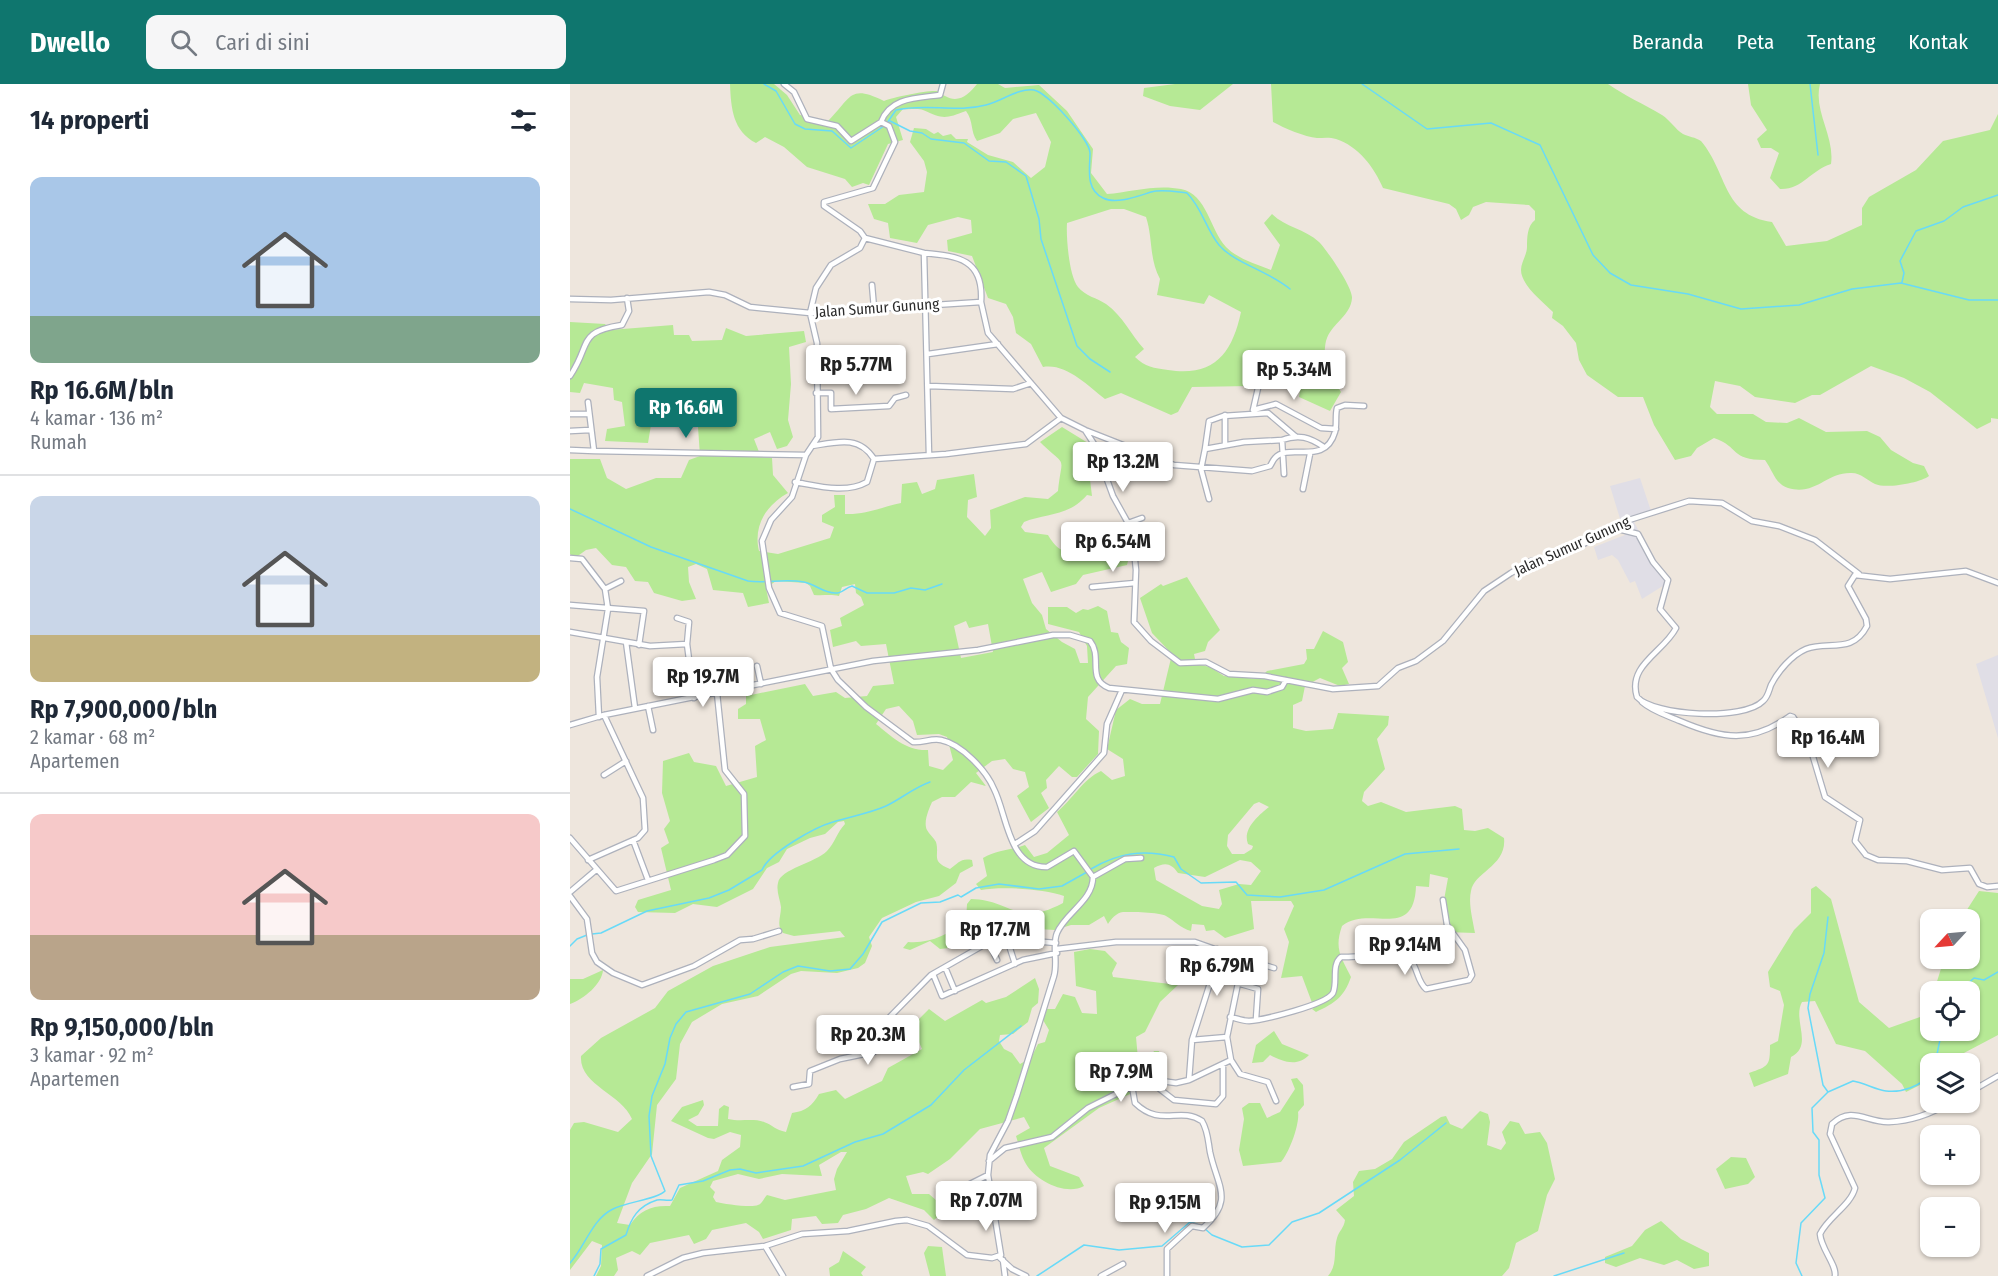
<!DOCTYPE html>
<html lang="id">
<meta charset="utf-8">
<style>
body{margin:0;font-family:"Fira Sans Condensed",sans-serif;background:#f6f6f7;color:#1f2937;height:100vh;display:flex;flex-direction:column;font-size:22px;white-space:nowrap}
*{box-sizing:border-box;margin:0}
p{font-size:20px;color:#747a83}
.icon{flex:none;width:33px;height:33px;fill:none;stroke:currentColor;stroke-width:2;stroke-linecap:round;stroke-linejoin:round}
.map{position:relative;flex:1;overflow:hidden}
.sheet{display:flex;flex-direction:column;background:#fff;width:570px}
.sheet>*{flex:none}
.needle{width:39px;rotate:244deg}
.tools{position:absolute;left:1350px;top:825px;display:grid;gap:12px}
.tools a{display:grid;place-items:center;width:60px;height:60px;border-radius:12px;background:#fff;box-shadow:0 2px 4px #0004;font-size:30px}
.price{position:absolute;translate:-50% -51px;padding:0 14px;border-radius:6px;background:#fff;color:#222;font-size:20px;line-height:39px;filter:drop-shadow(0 2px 3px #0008)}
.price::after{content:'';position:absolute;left:50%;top:36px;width:18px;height:14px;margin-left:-9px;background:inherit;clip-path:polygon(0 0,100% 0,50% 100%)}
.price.selected{background:#0f766e;color:#fff}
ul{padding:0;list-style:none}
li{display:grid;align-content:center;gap:12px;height:318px;padding:0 30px}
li+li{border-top:2px solid #e0e1e3}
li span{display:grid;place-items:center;height:186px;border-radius:12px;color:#555}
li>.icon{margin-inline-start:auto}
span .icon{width:108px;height:108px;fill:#fffc;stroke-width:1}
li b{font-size:26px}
h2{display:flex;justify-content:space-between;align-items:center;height:72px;padding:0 30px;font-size:26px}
header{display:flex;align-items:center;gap:36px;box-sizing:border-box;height:84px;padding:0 30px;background:#0f766e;color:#fff}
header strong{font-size:28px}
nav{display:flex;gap:33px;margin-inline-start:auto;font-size:21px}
.search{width:420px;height:54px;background:#f6f6f7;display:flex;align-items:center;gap:15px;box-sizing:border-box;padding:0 21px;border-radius:12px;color:#747a83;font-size:22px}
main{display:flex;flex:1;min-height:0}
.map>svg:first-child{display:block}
.industrial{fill:#e0dee6}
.green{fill:#b6e995;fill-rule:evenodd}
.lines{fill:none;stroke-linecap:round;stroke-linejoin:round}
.stream{stroke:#68daf8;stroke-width:1.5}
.minor-casing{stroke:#adb1bc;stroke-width:7}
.minor{stroke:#fff;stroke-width:4.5}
.labels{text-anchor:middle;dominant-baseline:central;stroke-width:6;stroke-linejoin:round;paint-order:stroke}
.street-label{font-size:15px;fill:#2c2c2c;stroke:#fff}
</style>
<header>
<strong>Dwello</strong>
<div class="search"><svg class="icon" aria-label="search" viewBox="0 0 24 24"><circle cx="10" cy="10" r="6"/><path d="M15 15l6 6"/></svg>Cari di sini</div>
<nav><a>Beranda</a><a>Peta</a><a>Tentang</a><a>Kontak</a></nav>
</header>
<main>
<section class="sheet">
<h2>14 properti<svg class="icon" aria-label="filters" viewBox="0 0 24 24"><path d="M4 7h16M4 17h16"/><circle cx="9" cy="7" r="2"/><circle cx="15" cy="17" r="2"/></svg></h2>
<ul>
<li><span style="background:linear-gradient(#a9c7e8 75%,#7fa58c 0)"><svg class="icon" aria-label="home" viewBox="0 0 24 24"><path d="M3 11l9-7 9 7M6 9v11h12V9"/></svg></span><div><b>Rp 16.6M/bln</b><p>4 kamar · 136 m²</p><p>Rumah</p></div></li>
<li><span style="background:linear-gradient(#c9d6e8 75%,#c2b280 0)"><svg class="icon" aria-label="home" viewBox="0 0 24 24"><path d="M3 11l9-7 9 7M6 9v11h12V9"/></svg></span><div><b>Rp 7,900,000/bln</b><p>2 kamar · 68 m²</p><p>Apartemen</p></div></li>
<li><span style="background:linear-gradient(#f6c9c9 65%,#b9a48a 0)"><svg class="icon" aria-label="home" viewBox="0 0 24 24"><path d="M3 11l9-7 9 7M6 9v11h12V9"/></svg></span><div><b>Rp 9,150,000/bln</b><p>3 kamar · 92 m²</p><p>Apartemen</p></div></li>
</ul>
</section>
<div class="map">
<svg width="1428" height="1192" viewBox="0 0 1428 1192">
<rect width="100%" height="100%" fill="#eee6dd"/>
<path class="industrial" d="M1070,394L1081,427L1062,434L1096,500L1072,515L1065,497L1060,499L1048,476L1042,471L1028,476L1024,463L1055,451L1040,402Z
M1428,571V654L1406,580Z"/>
<path class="green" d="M160,0H204L217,11L230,31L258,37C282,13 279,0 314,17C323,13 358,6 367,7C368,8 374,12 375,12C389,20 399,10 407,0H428L435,4L469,1L497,27L523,65L521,89L537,110C560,108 587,100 611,105C637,110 640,146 656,163C668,175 686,180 701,186L710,161L694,139L702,130C715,143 735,145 749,158C757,166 783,204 782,214C781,231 763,239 757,254C754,261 755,273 754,281L771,308L760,327L729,313L730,307L706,299L701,302L681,298L680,302L622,303L608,328L601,331L551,309L535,315C517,301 496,279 473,283L461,260L446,249L443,233L436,220L418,214L402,172L378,167L377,156L402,149L401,136L388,133L358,141L347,159L320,154L318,139L304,135L298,120H315L329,111L354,108L357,88L354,77L340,58L344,44L356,45L364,50L368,48L373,52L381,50L386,55H398L397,58L418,71L443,78L461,94L475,83L481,58L466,29L443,35L430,49L407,57C400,47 404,38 396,27C375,35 373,35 353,26C348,24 338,26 333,25L326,33L333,56L318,60L299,101L293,99L282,103L275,95L237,83L214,63L195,53L186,59C163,47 161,25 160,0ZM541,125H554L576,133C583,154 579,175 590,195L587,211L634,220L639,211L671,228C662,270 644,293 598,286C584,284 575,283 565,273L574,265C561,251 553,232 536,220C527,214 515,212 508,203C499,192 496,153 497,139Z
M605,0H663L630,26L600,22L573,12L574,4Z
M701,0H1038C1055,12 1074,20 1092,31C1100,36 1105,45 1113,50C1119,53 1125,53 1131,57C1158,89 1152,131 1202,138L1216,162L1257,157L1292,141V124L1299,113L1346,86L1373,57L1420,46L1428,30V335L1421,334V338L1407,345L1360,308L1334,294L1301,282L1250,311H1242L1225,319L1185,313L1170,302L1145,297L1140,323L1147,330H1183L1196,338L1217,339L1229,334L1256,348L1297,347L1310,353L1321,366L1343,379L1354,382L1359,392C1350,399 1316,405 1305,400C1297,396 1290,388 1280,389C1256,389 1245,412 1218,404C1205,400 1203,387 1195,376C1160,376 1170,363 1144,354L1127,364L1121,372L1105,376L1084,341L1073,313H1048L1017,291L1009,276L1006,259L993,242L982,234L983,228C973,218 951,201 951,186C951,178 957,171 957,163C957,154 957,142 965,136V127L959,121L916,118L903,123L899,131L891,136L886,125L879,120L813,104C804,83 788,62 766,55C760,53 753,54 747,54C735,53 714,44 703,38Z
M1178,0H1250C1243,27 1265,52 1261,80C1241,86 1232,106 1210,105L1200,94L1209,69L1201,64H1191L1187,55L1197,46L1181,21Z
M0,238L35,240L40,246L103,241L104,251H119L122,257L152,256L156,244L176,252L234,247L236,258L219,263L221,300L218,336L223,353L217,362L207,365L200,348L184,355L191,373L202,374L203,391L218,409C196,421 183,442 189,467L208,470L260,454L264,443L252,438V431L265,423L264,411H275V430C295,431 312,423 331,419L332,400L347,398L352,410L365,405L367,396L404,390L407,413L398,416L397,433L415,452L421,444L420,426L455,413L478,415L488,407C492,369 498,385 470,358L492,343L518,359L509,365V375L518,379L522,412L517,411C498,433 476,429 454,438L451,443L455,448L478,451C481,456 485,462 490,465C496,468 533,472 538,470C545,466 550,459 557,454L560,469L557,481L513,491L506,500L481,508L472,488L453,495L462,519L472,531L476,545L492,558L505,565L510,579H518L517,562L509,548L478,540V523H497L506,529L513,525L518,526L528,522L537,527L541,548L548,549L551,558L559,564L557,580L546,582L518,613L516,635L529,647L528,670L507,693H502L489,682L476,696L477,704L471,709L479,724L461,738L447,712L459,703L455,688L443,685L435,675L422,677L406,689L416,702L401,698L385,713H372L362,718C359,725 353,738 357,746C359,750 364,754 366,758C370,772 360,777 380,785C389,779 390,774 402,776L403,782L390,789L386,799L369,812L346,818L312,834L299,853L302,862L295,879L288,884L267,889L231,887L221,890L188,912L152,920L122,938L110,960L106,995L87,1021L82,1070L62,1099L47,1139L60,1141C70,1126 82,1121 100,1122L110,1104L148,1087L152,1076L170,1063L171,1051L160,1048L144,1055L138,1054L101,1037L112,1023L133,1016L134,1021L128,1031L118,1036L127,1042H148L149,1025L154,1021L159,1023L158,1035C170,1038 183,1034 194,1038C203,1041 205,1046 216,1048L222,1029C236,1027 242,1022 249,1010L266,1006L275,1015L312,997L318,984L352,965L342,942L359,925L375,937L412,916L416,919L436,913L465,894L469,905L468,919L462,924L458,938L443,950L430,951L429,957L434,965L442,969L450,980L461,974L468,960L475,958L479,946L473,936L477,925H485L493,910L505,913L512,929L527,930L526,907L506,902L504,868L520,865L535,867L547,879L542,889L543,893L608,901L590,918L575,948L566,953L568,975H580L584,967H589L591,978L583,990L573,991L559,998L560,1010L529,1024L474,1064L480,1082L509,1093L514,1102C496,1112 466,1097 456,1080C451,1072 449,1061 446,1052L460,1044L454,1033L410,1045L380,1075L358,1090L353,1088L336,1092L342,1110H359L367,1117L372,1129L364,1136L354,1126L319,1114L296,1125L273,1131L268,1139L252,1140L246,1132L222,1135L221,1146L193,1155L189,1148L176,1139L142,1146L136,1155L124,1160L119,1151L80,1159L70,1171L62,1167L46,1174L48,1186L44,1192H26L31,1182L32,1161L22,1157L0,1186V1046L4,1039L14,1038L48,1048L62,1035C52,1010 9,1001 11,972L31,954L85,924L98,907L143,882L200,863L275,853L270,847L224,852L213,849C206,841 211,833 211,823C210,815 206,807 208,799C210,785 245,779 257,767C265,759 267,748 275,740L274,737L268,738L255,750L240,754L217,765L209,778L197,784L183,805L147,823L123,820L105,829L68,828L65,823L68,816L101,806L91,764L99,759L94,745L100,737L92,709L93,677L119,669L124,678L146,682L156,702L187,693L185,662L196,656L190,635H168V625L176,620V612L235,600L243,612L266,608L275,614L297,612L303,602L324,600L316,560L291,562L286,557L263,563L260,546L272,542L270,534L294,521L291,513L286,509L285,500L272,503L269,512C260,510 253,512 244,511L240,502L236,499L206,497L196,504L199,519L178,523L173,509L143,506L137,485L126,480L118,483L119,498L126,515L112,517L84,509L78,498L65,497L56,483L42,481L26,464L16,466L5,474L0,470V375H30L37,394L56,405L86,394H111L119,376L130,372L128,343L81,341L78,359L35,357L37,345L55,342L52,318L44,316L43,304L14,299L10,309L0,308ZM396,537L399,544L418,540L423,568L391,574L384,542ZM329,622L343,637L347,651L369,650L377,653L383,676L373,686L359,682L358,666C336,667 322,653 306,640L316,625ZM271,1068H277L267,1085L264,1095L266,1106L215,1116L197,1111C194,1114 192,1120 188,1121C182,1124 154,1120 146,1118L143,1113L145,1108L140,1103L143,1097L168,1090L189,1095L212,1090L252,1092L249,1081Z
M617,493L650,546L638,558L635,567L624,570L626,580L640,583L654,592L689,595L697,587L734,580L737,575L736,565H744L753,547L773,558L778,578L772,584L779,600L770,602L750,594L735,602L732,617L723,621V644L736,647L763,645L768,629L819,632L818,641L807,655L815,685L794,708L792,717L798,722L811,718L836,728L885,722L892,725L894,746L905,747L918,744L934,754C937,782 904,788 901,807C898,819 903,837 905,849L875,848L872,827L878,794L860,790L859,803L846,802C844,858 799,820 772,842C764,865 771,873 781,893C774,913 765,919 746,928L742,925L744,924L732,892L711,894L719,858L714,845L724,822L721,817H681L684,845L655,854L644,846L636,847L634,841L622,840L621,847C610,844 605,837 596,832C590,828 560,828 553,828C546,829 541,835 538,840L534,832L519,841H501L485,846L432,843L428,852L405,861L370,865L360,857L340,866L333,864L338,858C360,860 379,850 396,837L397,820L401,815C443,816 446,844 493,819L494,812C474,805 432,802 411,806L406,800L417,792L413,774C426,766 441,766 455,761L464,773L477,769L499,751L487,728C503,715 513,695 531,687L542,696L555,692L553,675L537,665L546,626L560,615L572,620H590L602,570L582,549L570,514L591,500L593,502ZM689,718L699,723C689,731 672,745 678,760L683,762L682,765L674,770H662L657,762L658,751L684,720ZM670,776L681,778L691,787L681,801L669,800L649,806L652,820L649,825L632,822L586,796L584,784C595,778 601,779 608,789L635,793Z
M1246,802L1261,815L1289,918L1319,944L1350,933L1360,914V946H1400V908L1364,907L1374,875L1400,874V836L1391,835L1409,807L1428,809V951L1375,979L1360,980V996L1336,1008L1332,1000L1295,967L1266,960L1245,917L1232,918C1222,936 1244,961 1221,973L1218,990L1184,1003L1179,989C1199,982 1200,982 1200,961L1208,957L1214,921L1210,907L1200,903L1198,888L1224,846L1241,829V805Z
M33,886C32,900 14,915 0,920V895H13Z
M704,947L712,960L739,971C728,983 713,978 700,971L693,978L682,979L686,961Z
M727,994L733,1001L734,1021L728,1028C730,1040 719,1069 711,1078L673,1082L669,1066L674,1035L672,1024L679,1019H690L697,1034L710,1028L725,1005L721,995Z
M910,1027L918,1030L920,1038L917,1061L931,1066L936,1059L932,1048L940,1037L949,1039L955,1050L970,1048L977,1059L985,1095L977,1111L968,1147L946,1159L939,1184L932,1192H758C768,1181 763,1167 767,1154C769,1147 774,1144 775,1136L766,1126L784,1112L783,1098L789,1087L805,1085L822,1075L834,1058L871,1033L876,1032L880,1040L892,1045Z
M1161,1073L1176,1074L1185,1093L1178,1100L1155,1105L1146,1085Z
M1091,1137L1111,1155L1139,1169V1182L1124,1185L1107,1176L1094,1181L1070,1174L1046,1183L1035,1179V1173L1062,1162L1075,1146Z
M358,1162L372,1163L376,1192H360L354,1169Z
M273,1167L296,1183L291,1189L293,1192H260L259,1184L269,1178Z"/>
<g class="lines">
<path class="stream" d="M194,0L206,7L225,40L235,45L262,47L281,64L314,42
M792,0L857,45L921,39L970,61L1023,171L1040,189L1061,201L1118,210L1171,225L1229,221L1282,205L1331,199L1399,216H1428
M1240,0L1248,71
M320,37L340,47L352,49L361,55L394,59L419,77L436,78L456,92L469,135L471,155L507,262L520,275L540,288
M317,39L326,26C356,19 386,29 416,21C432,17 448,4 464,6C478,9 520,56 520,69C520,84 515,105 533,114C546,121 568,112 581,108C592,105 606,108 617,109C632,124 636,145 649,161C664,179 699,187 720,205
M1332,198L1334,189L1330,177L1346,147L1374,137L1393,123L1428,111
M0,425L81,463L178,497C197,500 213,494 234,498C245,500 253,509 265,509C271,510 275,504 282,502L297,509H324L341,504L355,506L372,500
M521,785C548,769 573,765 604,773L611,785L631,799L666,798L677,811L710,813L754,806L835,770L889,765
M1258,833L1254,869L1240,910L1238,924L1253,1001L1258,1008
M22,850L31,849L77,827L139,814L159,806L192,786C199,769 245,743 263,738C281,732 298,730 316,722C331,715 343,704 360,698
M0,862L7,855L17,851
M1389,908L1404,894L1414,896L1428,888
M1365,980L1372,946
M634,1144L642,1151L672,1163L699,1161L722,1138L749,1129L830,1076L876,1039
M0,1179C15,1163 22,1135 43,1125C56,1118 88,1115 95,1107L81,1072L79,1032L82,1012L95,980L100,954L106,940L116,928L180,910L213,888L228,882L260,887L280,885L293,870L312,838L351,819L370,818L388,811L391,813L406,804L429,800L469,805L492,802L517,788
M24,1192L30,1180L31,1165L56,1151C61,1134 68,1122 87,1116C92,1115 96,1117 102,1116L109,1101L133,1097L160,1086L170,1085L186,1089L233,1082L285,1058L313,1050L361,1021L394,986L451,942
M467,1192L514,1161L549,1166L592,1162L620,1138L627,1140
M984,1192L1054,1169
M1232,1192L1226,1179L1231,1139L1255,1114L1249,1091V1056L1243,1048L1242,1024L1258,1008L1283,997C1295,999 1306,1006 1316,1007C1332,1009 1351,1002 1360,990"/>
<defs>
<path id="minor" d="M214,0L224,8L237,35L267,42L281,57L311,38
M295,154L354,169L359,371
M354,169C388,172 414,175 411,218
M302,201L304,224
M0,215L41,216L139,208L155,211L180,223L240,229L411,218L418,249L491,334L515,346L524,360L543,412L558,439L563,457L566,486L564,538L581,557L610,579L636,578L659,590L695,592L763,605L808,602L828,584L846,577L873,557L914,507L941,489L961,477L976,476L1048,445L1059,436L1119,417L1152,419L1182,437L1209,442L1245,456L1289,490
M358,270L428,260
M0,292C22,260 6,248 52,241L59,227L57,214
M359,302L443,305L461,299
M246,309H261V325L319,322L325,314L336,311
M18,318L24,367L236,371
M683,326L706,320L751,344L766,345
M683,326L691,291
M0,330H18
M515,346L604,381L682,387L700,382C702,379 703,376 705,374C719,358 755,383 765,348C767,340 765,332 767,324L775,321L794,322
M0,347L20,346
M712,356C729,350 739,353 754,363
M655,361V331
M242,362C267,358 289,351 304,375
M635,365L639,337L653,332L698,329L725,352
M0,366L24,367
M225,398C248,402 276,410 297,398L304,375L376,370L456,360L491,334
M733,405L740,370
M639,415L631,385L635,365L674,358L712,356L714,390
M558,439L572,434
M1048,445L1068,450L1083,478L1098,496L1090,525L1106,544C1094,568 1057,581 1067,613C1084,632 1174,637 1193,617C1198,613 1199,606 1201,601C1208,587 1222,571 1236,565C1258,556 1282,571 1297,542L1296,535L1278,502L1285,491L1320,495L1396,487L1428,499
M0,474L12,475L35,505L38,525L27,593L29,633
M522,503L565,499
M35,505L51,497
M0,521L74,527L69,561
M107,534L119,538L117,560L124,614
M0,548L80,562L117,560
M56,558L65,624
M187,582L191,600
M1072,618C1082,627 1096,631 1110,637C1152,655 1181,660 1220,632L1223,633L1238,656L1255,713L1290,736L1285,757L1296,771L1308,776L1337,777L1372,786L1400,784L1409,800L1417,803L1428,802
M78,622L83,646
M0,641L34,631L303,577L408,566L483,551H500L520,557C533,573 516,595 539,604L648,615L683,606L697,608L712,603L716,596
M34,691L56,677
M0,754L46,807L144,776L157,771L175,752L174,710L155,686L147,609
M63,756L78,796
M445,760L465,747L534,669L537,640L552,606
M18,776L68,754L75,746L73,714L34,631
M523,793L555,775L571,774
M0,808L26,786
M0,812L17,835L22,869L27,878L43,889L72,901L124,882L170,856L183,855L209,847
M437,855L445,880
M419,858L427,876
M487,865L546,858H625L673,875L657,953L661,976L619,996
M673,875L704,884
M375,883L385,907
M363,890L372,912L453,876L487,869
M667,899L688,905L686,935
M660,933C666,934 672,937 679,937C693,936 756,921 763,909C768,898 761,881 771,873C784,873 833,869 841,877C848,885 847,897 856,905L899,896L902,891L895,866L877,841L873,816
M622,956L641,896L647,865
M661,976L670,990L698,998L706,1017
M578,996L604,1016L646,1020L653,1012V980
M562,1002L565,1019C591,1044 609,1022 632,1037C638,1047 638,1057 640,1068C647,1102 665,1116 633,1144L622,1142L597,1165V1192
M223,1003L239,1000L240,987L270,975L304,968C310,961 306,950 311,942L361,891L419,858L439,855L486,859
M1400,1008L1428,992
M419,1077L435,1064L482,1053L518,1024L570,998L584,996L606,999L619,996L622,956L657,953
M392,1104L418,1091
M195,1162L213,1192
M429,1173L442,1185L456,1192
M433,1176L435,1192
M77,1192L113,1174L133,1169L195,1162L232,1150L278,1147L326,1137L337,1136L358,1142L397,1171L422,1174L431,1171L418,1091L420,1071L438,1037L447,1011L484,892C488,878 482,860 487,849C495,829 523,817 523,793L504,767L477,783C438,784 437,730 424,705C416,686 391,660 371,656C361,654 353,659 343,658L296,623L268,596L261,585L252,542L210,529L199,504L192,457L201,436L222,413L236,371L248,353L247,259L240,229L246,204L261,181L290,164L295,154L290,147L254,122V118L303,104L325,58L319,42L311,38C320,13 348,14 370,11L373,0
M531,1192L553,1180
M1265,1192C1267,1181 1251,1165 1250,1150C1258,1133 1281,1121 1285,1104L1260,1050L1262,1040C1282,1021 1297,1039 1319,1038C1341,1037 1363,1029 1381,1018"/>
</defs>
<use href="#minor" class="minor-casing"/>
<use href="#minor" class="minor"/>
</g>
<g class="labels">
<g class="street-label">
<text transform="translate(307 224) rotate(-4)">Jalan Sumur Gunung</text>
<text transform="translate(1002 462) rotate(-24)">Jalan Sumur Gunung</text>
</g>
</g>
</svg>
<div class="tools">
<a><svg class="needle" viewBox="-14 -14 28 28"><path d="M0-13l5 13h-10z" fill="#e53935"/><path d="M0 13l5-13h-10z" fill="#747a83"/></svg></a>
<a><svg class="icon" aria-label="locate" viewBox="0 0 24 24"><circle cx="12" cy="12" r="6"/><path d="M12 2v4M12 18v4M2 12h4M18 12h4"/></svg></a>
<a><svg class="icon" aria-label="layers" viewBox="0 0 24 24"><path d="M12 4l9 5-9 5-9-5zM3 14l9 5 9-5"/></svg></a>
<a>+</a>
<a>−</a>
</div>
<b class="price" style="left:286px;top:312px">Rp 5.77M</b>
<b class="price" style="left:724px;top:317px">Rp 5.34M</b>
<b class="price selected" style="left:116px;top:355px">Rp 16.6M</b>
<b class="price" style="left:553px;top:409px">Rp 13.2M</b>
<b class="price" style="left:543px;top:489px">Rp 6.54M</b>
<b class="price" style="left:133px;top:624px">Rp 19.7M</b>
<b class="price" style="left:1258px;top:685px">Rp 16.4M</b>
<b class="price" style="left:425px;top:877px">Rp 17.7M</b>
<b class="price" style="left:835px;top:892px">Rp 9.14M</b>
<b class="price" style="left:647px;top:913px">Rp 6.79M</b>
<b class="price" style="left:298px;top:982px">Rp 20.3M</b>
<b class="price" style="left:551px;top:1019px">Rp 7.9M</b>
<b class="price" style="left:416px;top:1148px">Rp 7.07M</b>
<b class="price" style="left:595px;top:1150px">Rp 9.15M</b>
</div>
</main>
